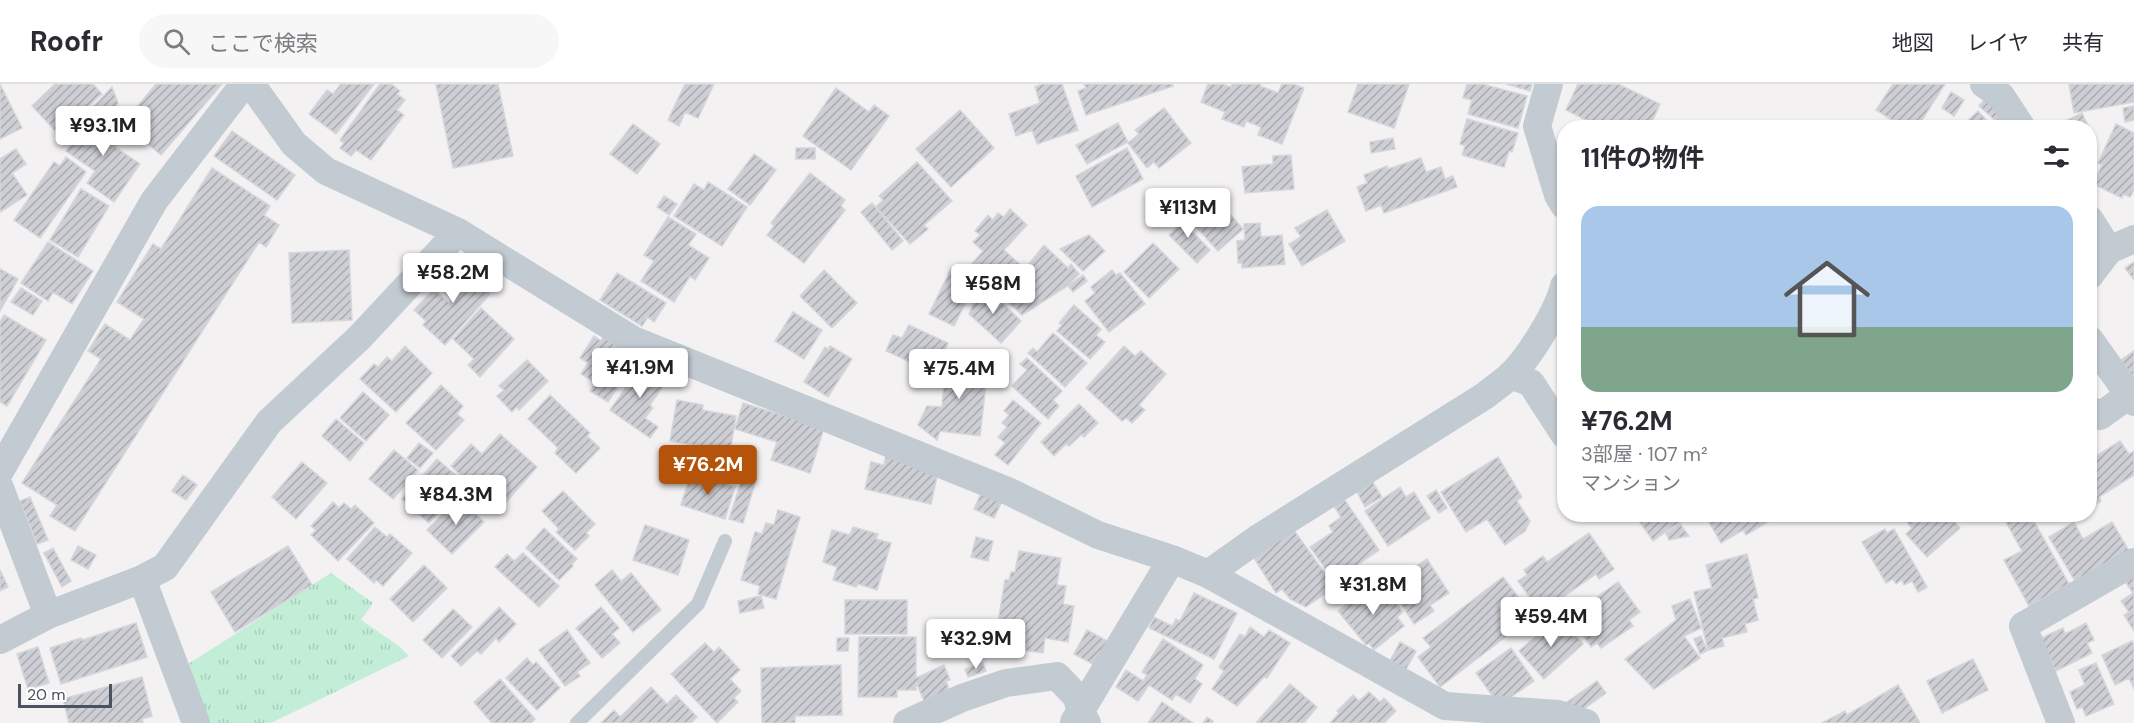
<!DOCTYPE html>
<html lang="ja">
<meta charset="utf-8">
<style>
body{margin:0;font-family:"DM Sans","Noto Sans JP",sans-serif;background:#f7f7f7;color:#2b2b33;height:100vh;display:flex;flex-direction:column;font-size:22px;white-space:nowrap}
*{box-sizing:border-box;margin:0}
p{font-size:20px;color:#7c7c81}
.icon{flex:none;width:33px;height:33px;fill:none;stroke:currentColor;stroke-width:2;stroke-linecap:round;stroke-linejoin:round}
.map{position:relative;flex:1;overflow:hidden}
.sheet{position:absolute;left:1557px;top:36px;width:540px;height:402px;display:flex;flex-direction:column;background:#fff;border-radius:24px;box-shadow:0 2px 4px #0004}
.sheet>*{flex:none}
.scale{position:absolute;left:18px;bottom:15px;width:94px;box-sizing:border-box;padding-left:6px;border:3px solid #49525e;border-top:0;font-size:16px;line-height:21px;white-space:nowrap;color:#49525e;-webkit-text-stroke:4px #fff;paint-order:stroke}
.price{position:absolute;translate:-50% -51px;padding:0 14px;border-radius:6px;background:#fff;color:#222;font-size:20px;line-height:39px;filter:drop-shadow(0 2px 3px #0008)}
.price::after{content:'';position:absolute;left:50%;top:36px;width:18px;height:14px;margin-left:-9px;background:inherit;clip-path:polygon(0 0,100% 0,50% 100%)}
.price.on{background:#b45309;color:#fff}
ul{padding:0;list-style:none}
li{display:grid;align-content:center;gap:12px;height:318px;padding:0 24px}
li span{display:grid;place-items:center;height:186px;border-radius:18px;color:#555}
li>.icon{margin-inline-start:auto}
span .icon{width:108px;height:108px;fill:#fffc;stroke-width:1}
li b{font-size:26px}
h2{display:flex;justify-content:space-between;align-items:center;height:72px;padding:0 24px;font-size:26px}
header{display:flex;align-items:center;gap:36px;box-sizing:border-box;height:84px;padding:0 30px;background:#fff;border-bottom:2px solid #e1e1e2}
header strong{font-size:28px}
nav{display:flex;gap:33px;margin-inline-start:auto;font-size:21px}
.search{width:420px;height:54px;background:#f7f7f7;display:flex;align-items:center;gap:15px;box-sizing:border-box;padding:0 21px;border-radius:33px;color:#7c7c81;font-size:22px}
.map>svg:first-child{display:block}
.park{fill:url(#park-tufts)}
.building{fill:url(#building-hatch);stroke:#d5d6dc;stroke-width:1.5}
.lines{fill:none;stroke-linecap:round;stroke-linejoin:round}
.lane{stroke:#c2cad2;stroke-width:14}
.street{stroke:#c2cad2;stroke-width:28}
</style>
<header>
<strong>Roofr</strong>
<div class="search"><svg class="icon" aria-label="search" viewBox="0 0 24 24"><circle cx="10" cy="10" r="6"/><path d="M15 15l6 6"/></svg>ここで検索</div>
<nav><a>地図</a><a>レイヤ</a><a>共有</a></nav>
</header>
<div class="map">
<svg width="2134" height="639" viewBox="0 0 2134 639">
<defs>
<pattern id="park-tufts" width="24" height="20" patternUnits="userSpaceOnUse" patternTransform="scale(1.5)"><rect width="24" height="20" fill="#c2eed7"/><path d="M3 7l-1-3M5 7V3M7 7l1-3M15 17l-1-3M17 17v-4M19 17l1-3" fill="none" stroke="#a8cebb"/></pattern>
<pattern id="building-hatch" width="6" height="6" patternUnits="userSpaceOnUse" patternTransform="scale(1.5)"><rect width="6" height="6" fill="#cecfd5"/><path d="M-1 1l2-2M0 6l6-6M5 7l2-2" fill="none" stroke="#a9abb0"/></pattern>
</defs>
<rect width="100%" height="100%" fill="#f3f1f1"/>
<path class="park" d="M331,489L373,519L361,536L399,562L409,572L271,639H206L185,582Z"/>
<path class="building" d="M0,0L22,44L0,55Z
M55,0H93L102,10L77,32L80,37L62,54L32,22Z
M156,0H222L161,71L142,55L151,45L132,29Z
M341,0H374L336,50L309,30L327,6L333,10Z
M380,0H391L400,7L397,10L405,16L397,26L404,31L371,76L356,66L351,72L340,64L344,59L340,56Z
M436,0H498L513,72L453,84Z
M685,0H714L698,34L685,28L679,42L668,36Z
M1042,0H1062L1078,46L1037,60L1032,46L1016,52L1009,30L1040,19L1035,3Z
M1084,0H1172L1173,2L1086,31L1078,7L1086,4Z
M1208,0H1222L1231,3L1232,0H1261L1260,2L1278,9L1282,0H1293L1304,4L1282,60L1258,51L1261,43L1246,37L1244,43L1222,35L1225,28L1201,18Z
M1358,0H1409L1394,44L1348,28Z
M1467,0H1482L1527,12L1518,44L1468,30L1472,16L1463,14Z
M1506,0H1532L1530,7Z
M1578,0H1618L1660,20L1649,44H1602L1566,26Z
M1893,0H1945L1917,44H1904L1876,26Z
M2069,0H2134V18L2074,29Z
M112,3L118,19L107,34L93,23Z
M836,4L869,28L874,21L889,32L851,86L803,52Z
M1951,8L1964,16L1954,32L1942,24Z
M1986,14L2004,31L1997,38L1979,22Z
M2134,22V36L2125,38L2123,24Z
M1164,24L1191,59L1159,84L1154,78L1147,84L1128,59L1139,50L1135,46Z
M960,26L994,64L951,103L916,65Z
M1978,27L1994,44H1960Z
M93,29L124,50L115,63L140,80L114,118L87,99L95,87L66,67Z
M2082,29L2089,44H2053V43Z
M1467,35L1518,49L1512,68L1509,67L1504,83L1462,71L1465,62L1460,60Z
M1118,39L1128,58L1087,80L1076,61Z
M633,40L660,60L637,90L610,70Z
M2116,40L2134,49V106L2130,113L2123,110L2122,114L2093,100L2102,81L2098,79Z
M232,47L295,91L277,116L214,72Z
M1393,54L1395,65L1371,69L1370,58Z
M796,64H815V75H796Z
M1127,64L1143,95L1092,123L1076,92Z
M16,65L26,80L12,89L27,111L0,128V75Z
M754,70L776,86L750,121L728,105Z
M1291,71L1294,105L1245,109L1242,83L1273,80V72Z
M66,73L86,88L40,154L14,136L54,78L60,82Z
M1421,74L1426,88L1441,83L1445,95L1453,92L1457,103L1384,129L1381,121L1366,127L1357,103L1367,99L1364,91L1387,82L1388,85Z
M917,78L952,117L924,141L928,145L910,160L876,123L883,116L879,112Z
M212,84L270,122L264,131L279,141L266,163L259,158L75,447L50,432L57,421L22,399L101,275L88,267L105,240L130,256L144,235L117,218L153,160L161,165Z
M810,89L845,116L841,122L845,126L804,179L767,151L774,142L771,139Z
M708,98L747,123L722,162L674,132L694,100L704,106Z
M81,105L109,122L78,173L50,156Z
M1197,109L1211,125L1215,121L1227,135L1231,131L1243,145L1218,167L1179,124Z
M664,112L677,120L669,131L657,123Z
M872,119L903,157L892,166L861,128Z
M1010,125L1027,141L1004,166L1025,185L1044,161L1068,184L1071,180L1079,190L1066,203L1022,231L970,182L983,167L973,158L980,151L975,147L988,131L993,136L998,129L1004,133Z
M1327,126L1345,157L1302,182L1289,160L1301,153L1295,144Z
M1173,128L1210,166L1197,179L1169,151L1177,143L1167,132Z
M668,133L696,150L688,161L709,174L695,196L690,192L674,218L641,197L654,177L644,171Z
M1260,139L1261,153L1282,151L1285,180L1242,184V179H1238L1237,157L1245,156L1244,140Z
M1089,151L1105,167L1083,187L1060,165Z
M48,158L93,187L72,220L53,208L48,217L21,199Z
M1153,159L1179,185L1149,214L1124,188Z
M349,166L352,236L292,239L289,169Z
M465,174L482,194L479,198L490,210L445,261L423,241L426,237L414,226L434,205L449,219L453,214L445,206L462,187L456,181Z
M2134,178V196L2125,184Z
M0,185L18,195L0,227Z
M951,185L976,197L954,242L929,230Z
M824,186L857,219L832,244L800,212Z
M1112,186L1116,191L1120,189L1145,220L1109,248L1085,217L1095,209L1091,203Z
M617,189L666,219L654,238L648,233L642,242L600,216Z
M1083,191L1087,197L1073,208L1068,202Z
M982,199L1021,237L1001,259L969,230Z
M21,204L42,217L33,231L11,218Z
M1074,221L1101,245L1096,251L1105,258L1090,275L1057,247L1062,241L1059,239Z
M481,224L514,255L480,293L468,281L474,275L453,255Z
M793,228L822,246L804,275L775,257Z
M4,231L46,256L7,322L0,318V238Z
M909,241L948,259L934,289L886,267L893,251L902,254Z
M1053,249L1087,279L1065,303L1028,269L1033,264L1037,268Z
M594,252L601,257L603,253L636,275L608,318L590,307L596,299L581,290L588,279L580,274Z
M405,262L432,289L396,328L360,295L374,280L378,283L387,273L392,277Z
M830,262L852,275L828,313L804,298L825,263L828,265Z
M1124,262L1135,272L1141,267L1166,290L1139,321L1145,326L1132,339L1126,334L1122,337L1086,304Z
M2134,267V295L2121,276Z
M956,271L985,274L987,292L980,352L940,347L937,356L918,341L927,322L942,323L945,284H953Z
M1027,274L1062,307L1053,316L1059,322L1048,335L1012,302L1027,286L1020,280Z
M527,276L548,297L519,326L517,323L512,328L497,312L504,306L499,302Z
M644,278L668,295L650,321L653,324L645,334L658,343L650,354L610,326Z
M441,301L463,322L457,330L464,336L436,366L406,339Z
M363,308L389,331L366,357L340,334Z
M550,311L590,349L587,352L600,364L576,389L555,369L558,364L528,335Z
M677,316L703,321L702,326L736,332L730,368L670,357Z
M1013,316L1041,339L1008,381L995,371L1005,359L998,353L1007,343L1002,339L1009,331L1004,327Z
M743,319L824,344L810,389L771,376L777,358L735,345Z
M1079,320L1098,339L1084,353L1082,350L1069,362L1066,360L1054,372L1041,358Z
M336,335L364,359L350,377L322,352Z
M500,350L537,383L499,426L451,382L471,360L482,370Z
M2120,357L2129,370L2134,367V391L2099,413L2101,417L2090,424V376Z
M419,359L433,369L420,384L407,374Z
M394,366L418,386L393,415L369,395Z
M886,371L939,383L931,420L865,405L871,378L884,381Z
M1498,373L1522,413L1517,417L1530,437L1525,447L1505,461L1487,435L1466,448L1441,408Z
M437,375L465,399L429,439L402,415Z
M302,378L327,399L296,435L272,413Z
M691,389L735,403L725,435L681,421Z
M183,391L197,401L186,416L172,407Z
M743,392L756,396L743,439L729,435Z
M1372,397L1382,413L1365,423L1356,406Z
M1400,403L1406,413L1414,408L1430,434L1388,462L1365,427Z
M983,405L1003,415L994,434L974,425Z
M1436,406L1447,424L1439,429L1427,412Z
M563,407L595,440L586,449L589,452L575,466L556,448L559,445L542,427Z
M1342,412L1379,466L1334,497L1310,463L1333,448L1329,442L1341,433L1332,419Z
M30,413L48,456L37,460L20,417Z
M459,414L484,438L452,470L427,446Z
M333,418L339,424L344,419L351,425L355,421L374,439L338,477L311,451L316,446L311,442Z
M778,426L800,433L776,515L758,510L760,502L741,496L755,448L762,450L766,439L774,441Z
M1634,430H1677L1681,437L1653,457Z
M1706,430H1781L1746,451L1743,446L1721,459L1705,431Z
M1911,430H1948L1960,444L1927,473L1906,450L1912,444L1905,436Z
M2020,430H2024L2026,433L2030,430L2069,500L2029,522L2004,476L2022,467L2006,438Z
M2074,438L2083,455L2112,438L2131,470L2075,497L2049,453Z
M1680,440L1689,452L1669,456L1666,449Z
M645,441L689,456L678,491L633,476Z
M375,443L387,453L390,450L412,469L383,502L376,496L374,499L347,475Z
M853,443L878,450L876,455L891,459L877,506L858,500L856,503L833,496L837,483L823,478L832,446L850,451Z
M544,444L577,475L572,480L573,482L559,496L526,464Z
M1293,445L1335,503L1306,523L1290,515L1282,505L1276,509L1254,474Z
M1885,445L1887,449L1894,445L1927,503L1926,504L1918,508L1912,497L1904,501L1902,496L1896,500L1893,495L1886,499L1862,458Z
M1589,449L1614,485L1599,495L1596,490L1556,518L1553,514L1538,525L1518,497L1527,491L1524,486L1543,472L1547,478Z
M976,453L993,457L988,477L971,473Z
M78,462L96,471L88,485L71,476Z
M288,462L312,501L235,548L211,508Z
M53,464L71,497L62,503L44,469Z
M1019,467L1061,474L1057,501L1066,502L1063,520L1074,522L1068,558L1045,554L1043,569L994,562L1005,496H1009L1011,488H1015Z
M523,469L559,502L539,523L495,483L507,470L514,477Z
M1747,470L1758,514L1753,515L1758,536L1745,540L1747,548L1722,554L1724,562L1708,566L1694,508L1712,504L1706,481Z
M1427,475L1449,509L1430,521L1434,527L1414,540L1395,511L1403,506L1395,495Z
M424,481L447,504L413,538L390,515Z
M2134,485V547L2124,531L2129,528L2121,517L2133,509L2122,493Z
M0,486L8,503L0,507Z
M612,486L621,497L631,489L661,526L633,548L595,501Z
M1503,493L1533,532L1440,603L1418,573L1431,563L1423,554Z
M1618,498L1640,528L1629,536L1633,542L1601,564L1597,559L1591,563L1570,532Z
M1373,499L1376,503L1381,499L1403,528L1397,533L1404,542L1374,566L1369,559L1366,561L1338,527Z
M1194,509L1237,529L1214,575L1149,544L1154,533L1172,542L1176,535L1180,537Z
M761,512L764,524L740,529L738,517Z
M1690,515L1701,544L1684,552L1700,574L1654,605L1625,575L1676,536L1672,522Z
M845,516H907V550H845Z
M499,523L516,540L499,558L496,554L481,570L477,567L461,582L451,572Z
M601,523L619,544L612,550L620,559L602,574L576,544Z
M453,525L472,543L442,574L423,556Z
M1559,533L1583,560L1544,595L1519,567Z
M136,539L147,573L61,600L50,564L81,554L82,556Z
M2086,539L2094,556L2087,559L2092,569L2056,587L2041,554L2063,544L2065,550Z
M1250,543L1264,553L1269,546L1290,559L1267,594L1264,593L1237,622L1212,605L1224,587L1219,583L1240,550L1245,553Z
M567,546L590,579L577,588L580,592L565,602L539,566Z
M1087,546L1111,559L1098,583L1074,570Z
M1701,552L1707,567L1700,570L1694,555Z
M859,553H916V594L944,581L950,596L946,597L950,608L925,619L916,598V606H897V613H858Z
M837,554H849L848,567H837Z
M1163,555L1203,581L1195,595L1202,600L1190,619L1176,610L1172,616L1149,601L1138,617L1116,603L1126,586L1143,597L1147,591L1142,588Z
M2132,557L2134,561V605L2129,594L2115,601L2102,571Z
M1400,558L1416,567L1405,587L1389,579Z
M705,559L714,568L719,563L740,586L730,595L741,607L734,614L738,618L717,639L671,590Z
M38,563L49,599L28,605L17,570Z
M1511,564L1534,597L1499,621L1476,589Z
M527,574L533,581L536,578L560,604L537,626L506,594Z
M1973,575L1988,606L1942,629L1927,597Z
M983,579L986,587L968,593L965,585Z
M2096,579L2114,620L2086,632L2082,623L2077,625L2070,608L2085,601L2079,586Z
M841,581L842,631L795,632V639H762L761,584Z
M142,593L152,632L142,635L143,639H69L63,615Z
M500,595L535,635L531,639H492L474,618Z
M1597,597L1606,609L1572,633L1563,621Z
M1290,600L1317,623L1304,639H1256Z
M1898,601L1920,639H1822L1845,627L1847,631Z
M651,603L667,620L676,611L697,633L691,639H601L614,626L620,633Z
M1369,608L1380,618L1384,614L1396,627L1384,639H1330L1339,629L1337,627L1353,611L1359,617Z
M1162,618L1193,639H1148Z
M1207,633L1213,637L1212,639H1203Z"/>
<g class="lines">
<path class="lane" d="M577,639L698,520L725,457"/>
<path class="street" d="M251,0L294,60L326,87L458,148L633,256L1010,408L1098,451L1172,475L1208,490L1445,622L1558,630L1586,639
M1549,0L1537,42L1558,111L1564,121
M1984,0L2001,12L2022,44
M2090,136L2109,166
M2090,191L2109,166L2134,155
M2090,256L2134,318
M1511,291L1531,299L1564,350
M2090,326L2100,332L2129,311
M0,387L154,117L244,0
M0,404L48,531
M1208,490L1260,453L1486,311C1494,304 1504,298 1512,290C1530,272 1558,227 1564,202
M142,495L196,639
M0,556L48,531L142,495L165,483L269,338L360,253L458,148
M1074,638L1172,475
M907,639L962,614L1006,599L1057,592L1077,613L1081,629L1087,639
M2061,639L2023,542L2134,478"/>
</g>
</svg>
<div class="scale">20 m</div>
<b class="price" style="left:103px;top:73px">¥93.1M</b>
<b class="price" style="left:1188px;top:155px">¥113M</b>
<b class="price" style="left:453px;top:220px">¥58.2M</b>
<b class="price" style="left:993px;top:231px">¥58M</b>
<b class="price" style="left:640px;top:315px">¥41.9M</b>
<b class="price" style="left:959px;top:316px">¥75.4M</b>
<b class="price on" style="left:708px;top:412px">¥76.2M</b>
<b class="price" style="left:456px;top:442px">¥84.3M</b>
<b class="price" style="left:1373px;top:532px">¥31.8M</b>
<b class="price" style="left:1551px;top:564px">¥59.4M</b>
<b class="price" style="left:976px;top:586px">¥32.9M</b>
<section class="sheet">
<h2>11件の物件<svg class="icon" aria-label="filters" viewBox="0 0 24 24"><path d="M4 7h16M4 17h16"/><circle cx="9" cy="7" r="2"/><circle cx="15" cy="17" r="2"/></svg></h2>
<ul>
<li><span style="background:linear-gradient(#a9c7e8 65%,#7fa58c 0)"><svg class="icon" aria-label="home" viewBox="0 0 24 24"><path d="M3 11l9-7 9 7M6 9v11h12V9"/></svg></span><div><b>¥76.2M</b><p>3部屋 · 107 m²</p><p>マンション</p></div></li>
</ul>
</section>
</div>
